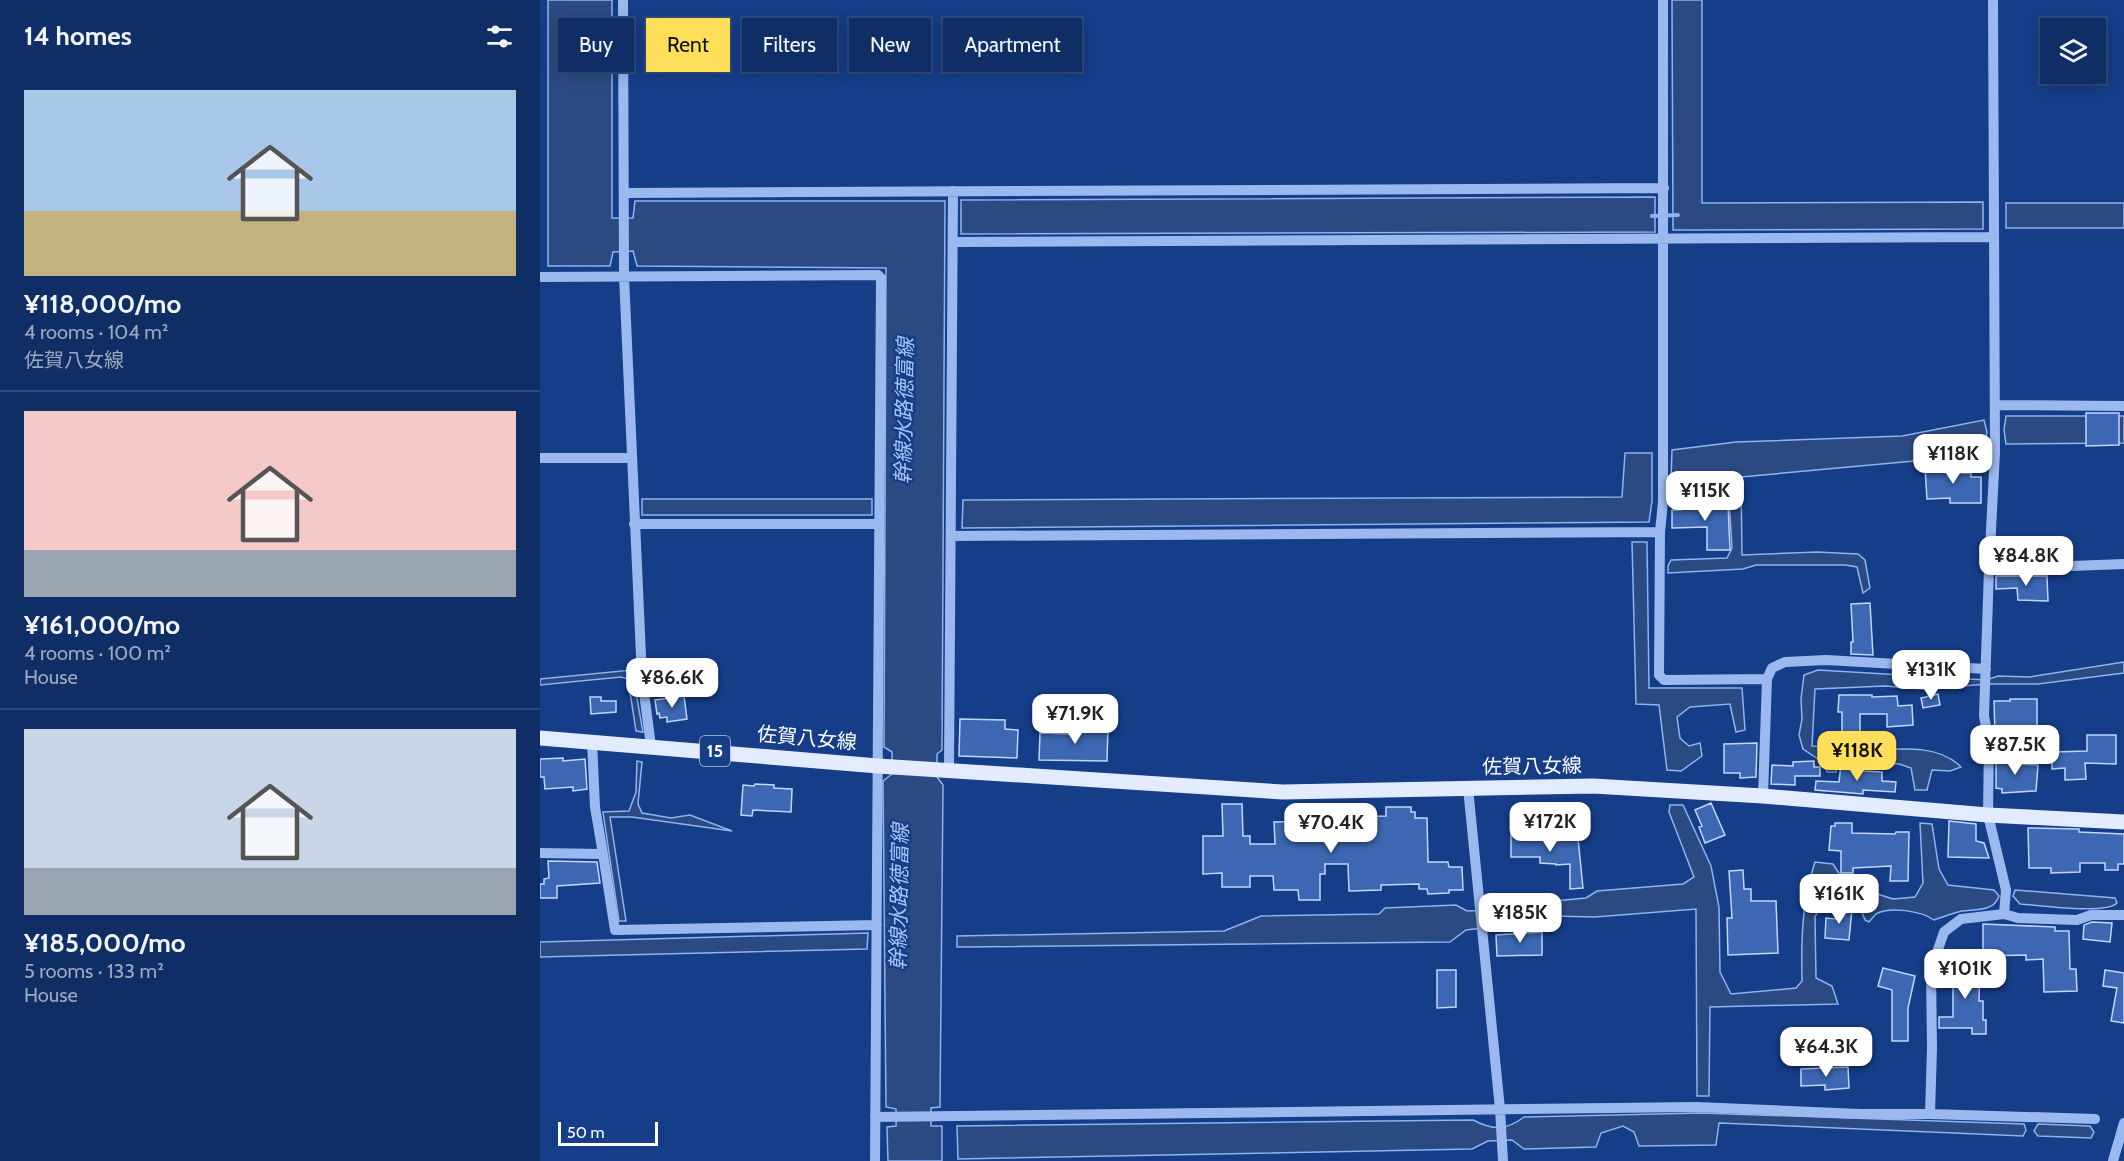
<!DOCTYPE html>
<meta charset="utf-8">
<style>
body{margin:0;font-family:Cabin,"Noto Sans JP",sans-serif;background:#19366c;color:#f1f3f6;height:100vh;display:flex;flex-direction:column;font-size:22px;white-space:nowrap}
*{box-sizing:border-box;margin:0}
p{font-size:20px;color:#9ca8bf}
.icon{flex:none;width:33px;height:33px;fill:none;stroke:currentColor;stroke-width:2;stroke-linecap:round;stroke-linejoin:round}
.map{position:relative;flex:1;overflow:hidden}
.side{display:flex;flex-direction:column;background:#102e66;width:540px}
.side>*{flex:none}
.guide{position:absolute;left:18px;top:18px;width:570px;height:54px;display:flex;gap:12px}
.controls{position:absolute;left:1500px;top:18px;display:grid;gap:12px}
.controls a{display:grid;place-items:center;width:66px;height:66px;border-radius:0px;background:#102e66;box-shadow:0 3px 15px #0003,0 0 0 2px #304a7a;font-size:30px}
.scale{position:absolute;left:18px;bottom:15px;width:100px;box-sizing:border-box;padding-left:6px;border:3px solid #fff;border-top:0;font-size:16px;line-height:21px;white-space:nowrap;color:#fff;-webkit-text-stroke:4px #153d88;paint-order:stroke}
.price{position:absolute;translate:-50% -51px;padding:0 14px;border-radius:12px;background:#fff;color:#222;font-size:20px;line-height:39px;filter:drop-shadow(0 2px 3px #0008)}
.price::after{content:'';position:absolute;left:50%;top:36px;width:18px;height:14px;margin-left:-9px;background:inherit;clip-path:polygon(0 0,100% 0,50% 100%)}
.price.selected{background:#ffde59;color:#111}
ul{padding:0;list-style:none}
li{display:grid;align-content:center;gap:12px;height:318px;padding:0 24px}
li+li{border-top:2px solid #304a7a}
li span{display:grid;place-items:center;height:186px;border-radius:0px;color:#555}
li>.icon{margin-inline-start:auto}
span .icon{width:108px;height:108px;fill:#fffc;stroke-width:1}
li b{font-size:26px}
h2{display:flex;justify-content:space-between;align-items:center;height:72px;padding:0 24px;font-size:26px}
.chip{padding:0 21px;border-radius:0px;background:#102e66;box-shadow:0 3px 15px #0003,0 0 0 2px #304a7a;font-size:21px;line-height:54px}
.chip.selected{background:#ffde59;color:#111}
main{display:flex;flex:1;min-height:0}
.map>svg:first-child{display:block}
.water{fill:#2c4a82;stroke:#8eb3f1;stroke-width:1.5}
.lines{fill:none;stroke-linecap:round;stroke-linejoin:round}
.stream{stroke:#8eb3f1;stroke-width:4}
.building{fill:#3d67b2;stroke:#c1d6fb;stroke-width:1.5}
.minor{stroke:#9bb9ee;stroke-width:10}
.major{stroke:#e3ebff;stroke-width:15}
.labels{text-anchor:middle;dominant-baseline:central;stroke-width:5;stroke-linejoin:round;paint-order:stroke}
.shield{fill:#153d88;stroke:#b9c5db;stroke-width:1.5}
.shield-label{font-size:18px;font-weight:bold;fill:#fff}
.street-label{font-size:20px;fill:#fff;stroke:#153d88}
.water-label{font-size:21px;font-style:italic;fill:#a7c4f6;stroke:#153d88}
</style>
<main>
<section class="side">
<h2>14 homes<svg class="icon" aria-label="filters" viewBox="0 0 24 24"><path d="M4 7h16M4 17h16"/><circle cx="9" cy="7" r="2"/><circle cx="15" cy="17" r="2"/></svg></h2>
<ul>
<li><span style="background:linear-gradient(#a9c7e8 65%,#c2b280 0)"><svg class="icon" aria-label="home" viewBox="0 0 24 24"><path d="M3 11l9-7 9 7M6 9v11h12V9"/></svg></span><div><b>¥118,000/mo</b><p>4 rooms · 104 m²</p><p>佐賀八女線</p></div></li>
<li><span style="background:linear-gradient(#f6c9c9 75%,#9aa5b1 0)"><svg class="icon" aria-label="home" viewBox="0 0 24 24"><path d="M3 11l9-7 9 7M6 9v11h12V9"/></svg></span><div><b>¥161,000/mo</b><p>4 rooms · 100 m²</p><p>House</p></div></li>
<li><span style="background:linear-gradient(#c9d6e8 75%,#9aa5b1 0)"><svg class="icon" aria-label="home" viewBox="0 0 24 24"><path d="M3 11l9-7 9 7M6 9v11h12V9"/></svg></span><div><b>¥185,000/mo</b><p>5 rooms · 133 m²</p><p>House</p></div></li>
</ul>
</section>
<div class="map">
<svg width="1584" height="1161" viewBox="0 0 1584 1161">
<rect width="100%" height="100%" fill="#153d88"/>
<path class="water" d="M8,0H72V218H93L95,201H405L402,750L397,754V777L403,785L400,1107L391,1108V1126H402V1161H348L347,1127L356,1126V1109L346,1107L343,781L352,774V752L344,747L346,268L97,266L93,251L73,252L70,266H8Z
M1132,0H1162V203L1443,202V229L1133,230Z
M1115,197V232L421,234V200Z
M1466,203H1584V228H1466Z
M1466,416H1584V443L1466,444L1464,430Z
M1444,420L1447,432L1444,446L1407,458L1201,477L1202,555L1277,552L1318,554L1325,560L1330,588L1323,593L1317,567L1305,565H1216L1203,569L1128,573V566L1131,560L1187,558L1192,548L1189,499L1171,485L1131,479L1132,450L1196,442L1362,436Z
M1085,453H1112V501L1109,522L422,528L423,500L1082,497Z
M102,499H332V515H102Z
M1092,542H1107L1109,688H1202L1205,730L1196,732L1190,704L1150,707L1137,717L1140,738L1149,746L1160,743L1162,756L1141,771L1127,770L1119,705L1096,704Z
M1584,662V673L1498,684H1448L1383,689L1345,686L1275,689L1272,746C1285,747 1297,750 1309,751C1343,752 1394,739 1421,767L1410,771L1392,770L1387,790H1375L1371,768L1359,764L1298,760L1296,772H1287L1284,763L1263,749L1259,735L1262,719L1261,699L1264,675L1278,670L1446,680L1458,676L1489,677Z
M92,670L103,732L96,731L88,679L81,677L0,685V679Z
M97,761L102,762L98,804L102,813L131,818L150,815L192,831L92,817H70L86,921H79L63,812L89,811L96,792Z
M1130,805H1143L1171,866L1179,907L1180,972L1191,994L1256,988L1262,981C1261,939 1262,901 1275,862L1293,864L1306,884L1353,899L1375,897L1383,883L1380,823L1392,824L1399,869L1408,885L1454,890L1459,896C1454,912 1435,909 1422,911C1413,913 1403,917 1394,920C1381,911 1350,906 1336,914C1335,915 1330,921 1329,922L1325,920L1321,910L1281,905L1275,917L1276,978L1292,986L1298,1004L1170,1007L1169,1096H1157L1156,909L1055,917L1011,916L1004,923L956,929L952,927L926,930L910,942L417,947V936L684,931L721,916L839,914L845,908L916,905L927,911L952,910L961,906L1046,898L1057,891L1143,884L1154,877L1129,812Z
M1475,890L1575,898L1577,903C1565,915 1499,905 1480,904L1473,896Z
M328,933L327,949L0,957V942Z
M1162,1113L1484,1124L1486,1130L1483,1136L1179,1123L1176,1145L1099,1146L1094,1132L1083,1126L1061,1133L1056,1147L984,1149L972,1140L948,1141L932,1149L418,1159L417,1126L933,1120C952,1130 966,1131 984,1117Z
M1498,1124L1550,1126L1554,1132L1551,1138L1498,1136L1494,1131Z"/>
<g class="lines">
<path class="stream" d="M1112,216L1138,215"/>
</g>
<path class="building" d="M1546,413H1579V445L1546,446Z
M1407,466V469H1421V473H1431V477H1441V503H1410V498L1387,499L1385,468Z
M1141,499H1158V505L1188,504L1190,550H1167V527L1132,528V510H1141Z
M1456,576H1507L1508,601L1478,600L1477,588L1456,589Z
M1330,603L1333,655L1311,654V642H1313L1311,604Z
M1398,694L1400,705L1383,708L1381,698Z
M1299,695H1332V697L1357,696L1358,706L1372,705L1373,725L1347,727V714H1320V742L1302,741V712H1298Z
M144,696L147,719L127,722V717L120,718L119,713L117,714L115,700Z
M50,697H61V701H76V712L51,714Z
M1470,699H1497V733L1455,735L1454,701H1470Z
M420,719L465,720V729L478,730L477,758L419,756Z
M529,726L568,728L567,761L499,760L500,733L529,734Z
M1547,735H1576V764L1545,763L1546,779L1525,780V768L1512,769V752L1547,751Z
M1217,743L1216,777L1200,778V773H1184V744Z
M1456,756L1477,757V764L1498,765L1496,791L1462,793V789L1456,788Z
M23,758V761L45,759L47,789L33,791V787L5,789L4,777H0V759Z
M1274,761V767H1280V776H1255V785L1231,784L1232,765L1253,766V762Z
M1301,764L1311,765V768L1322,771L1342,772V781L1356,782L1355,792L1323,790V794L1275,790L1276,781L1299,782Z
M215,784L234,785V788L252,789L251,812L213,810L212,816L201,815L203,785L214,786Z
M1171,803L1185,835L1165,843L1159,827L1162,826L1155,810Z
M682,804H702L703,836H710V844H735L734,822L783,821V814H795V817L846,816V807H871V812H875V818H887L888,862H908L909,867H922L923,890H909V893L888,894L887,889H879V884L841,885V890L809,891L808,864H785V874H780V900H759L758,890H734L733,876H710V887H682V873L663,874V836H683Z
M1409,821L1436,824V841L1444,843L1449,858L1408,857Z
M1295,823H1312V833L1355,834L1356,832H1369L1368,881H1350L1351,866L1313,868V873H1301V851L1289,850L1291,826H1295Z
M1488,828L1539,829V832L1584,834V864H1578V870H1565V863H1540V872L1511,873V868H1489Z
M971,833L1010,834V842L1038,838L1043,888L1030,889V864L1016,865V864L1000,863V857H971Z
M8,861L57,862L60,883L17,886V898H0V884H4V879L9,878Z
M1203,870L1204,889H1211V901H1236L1238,953L1188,955L1187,918H1192L1189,871Z
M1298,908L1312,909L1309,940L1285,938L1286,918L1297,919Z
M1552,922L1572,923L1570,942L1543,939L1544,925Z
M1443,924L1515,927V931H1529L1530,969H1536L1537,991L1504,992L1503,959L1486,960V955L1443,956Z
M1002,932V955L957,956L956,935Z
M1408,964L1440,965L1439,1001H1443V1020H1446V1034H1432V1028H1399V1017H1413V984H1408Z
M1343,968L1375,976L1368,1008V1041H1352V990L1338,986Z
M897,970H916V1007L897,1008Z
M1565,970L1584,973V1023L1571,1021L1577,988L1563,986Z
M1308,1067L1309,1088L1285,1090V1085L1261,1086V1069Z"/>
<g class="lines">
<path class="minor" d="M83,0L84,276L102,678L111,746
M1123,0V502L1120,532L1119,675L1124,680L1227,679L1232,668L1245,662L1286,660L1446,669
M84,193L1124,188
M413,242L1454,237
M0,277L338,275L341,278L335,1161
M1455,405L1584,406
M0,458H91
M94,524H339
M411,536L1120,532
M1449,569L1584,564
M52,742L55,807L63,854
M409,770L413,191
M928,788L960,1109L963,1161
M1223,796L1227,679
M0,853L63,854L75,930L337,925
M1464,914L1478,918L1537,920L1551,915H1584
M1390,1114L1555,1119
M335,1117L1157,1107L1320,1114H1390L1392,1048L1391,970L1404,932L1421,919L1464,914L1466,890L1448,815L1449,741L1444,716L1449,569L1455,452L1453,0
M1573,1161L1584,1123"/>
<path class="major" d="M0,738L338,766L743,792L1053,786L1223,796L1448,815L1584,822"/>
</g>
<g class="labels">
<rect class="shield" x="160" y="736" width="30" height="30" rx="4.5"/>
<g class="shield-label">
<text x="175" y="751">15</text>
</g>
<g class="street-label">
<text transform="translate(267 738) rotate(5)">佐賀八女線</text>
<text transform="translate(992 766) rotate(-1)">佐賀八女線</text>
</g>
<g class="water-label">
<text transform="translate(364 411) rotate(-89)">幹線水路徳富線</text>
<text transform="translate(359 897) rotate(-89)">幹線水路徳富線</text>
</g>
</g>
</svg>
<div class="controls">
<a><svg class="icon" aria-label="layers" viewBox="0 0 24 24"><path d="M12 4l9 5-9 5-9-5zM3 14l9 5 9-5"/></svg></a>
</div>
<div class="scale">50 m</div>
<b class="price" style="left:1413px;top:485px">¥118K</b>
<b class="price" style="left:1165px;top:522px">¥115K</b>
<b class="price" style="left:1486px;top:587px">¥84.8K</b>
<b class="price" style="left:1391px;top:701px">¥131K</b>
<b class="price" style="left:132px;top:709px">¥86.6K</b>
<b class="price" style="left:535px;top:745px">¥71.9K</b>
<b class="price" style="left:1475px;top:776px">¥87.5K</b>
<b class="price selected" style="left:1317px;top:782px">¥118K</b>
<b class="price" style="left:1010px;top:853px">¥172K</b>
<b class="price" style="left:791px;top:854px">¥70.4K</b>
<b class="price" style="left:1299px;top:925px">¥161K</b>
<b class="price" style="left:980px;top:944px">¥185K</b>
<b class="price" style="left:1425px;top:1000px">¥101K</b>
<b class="price" style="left:1286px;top:1078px">¥64.3K</b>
<div class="guide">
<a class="chip">Buy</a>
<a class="chip selected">Rent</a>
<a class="chip">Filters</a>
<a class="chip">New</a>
<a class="chip">Apartment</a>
</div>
</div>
</main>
